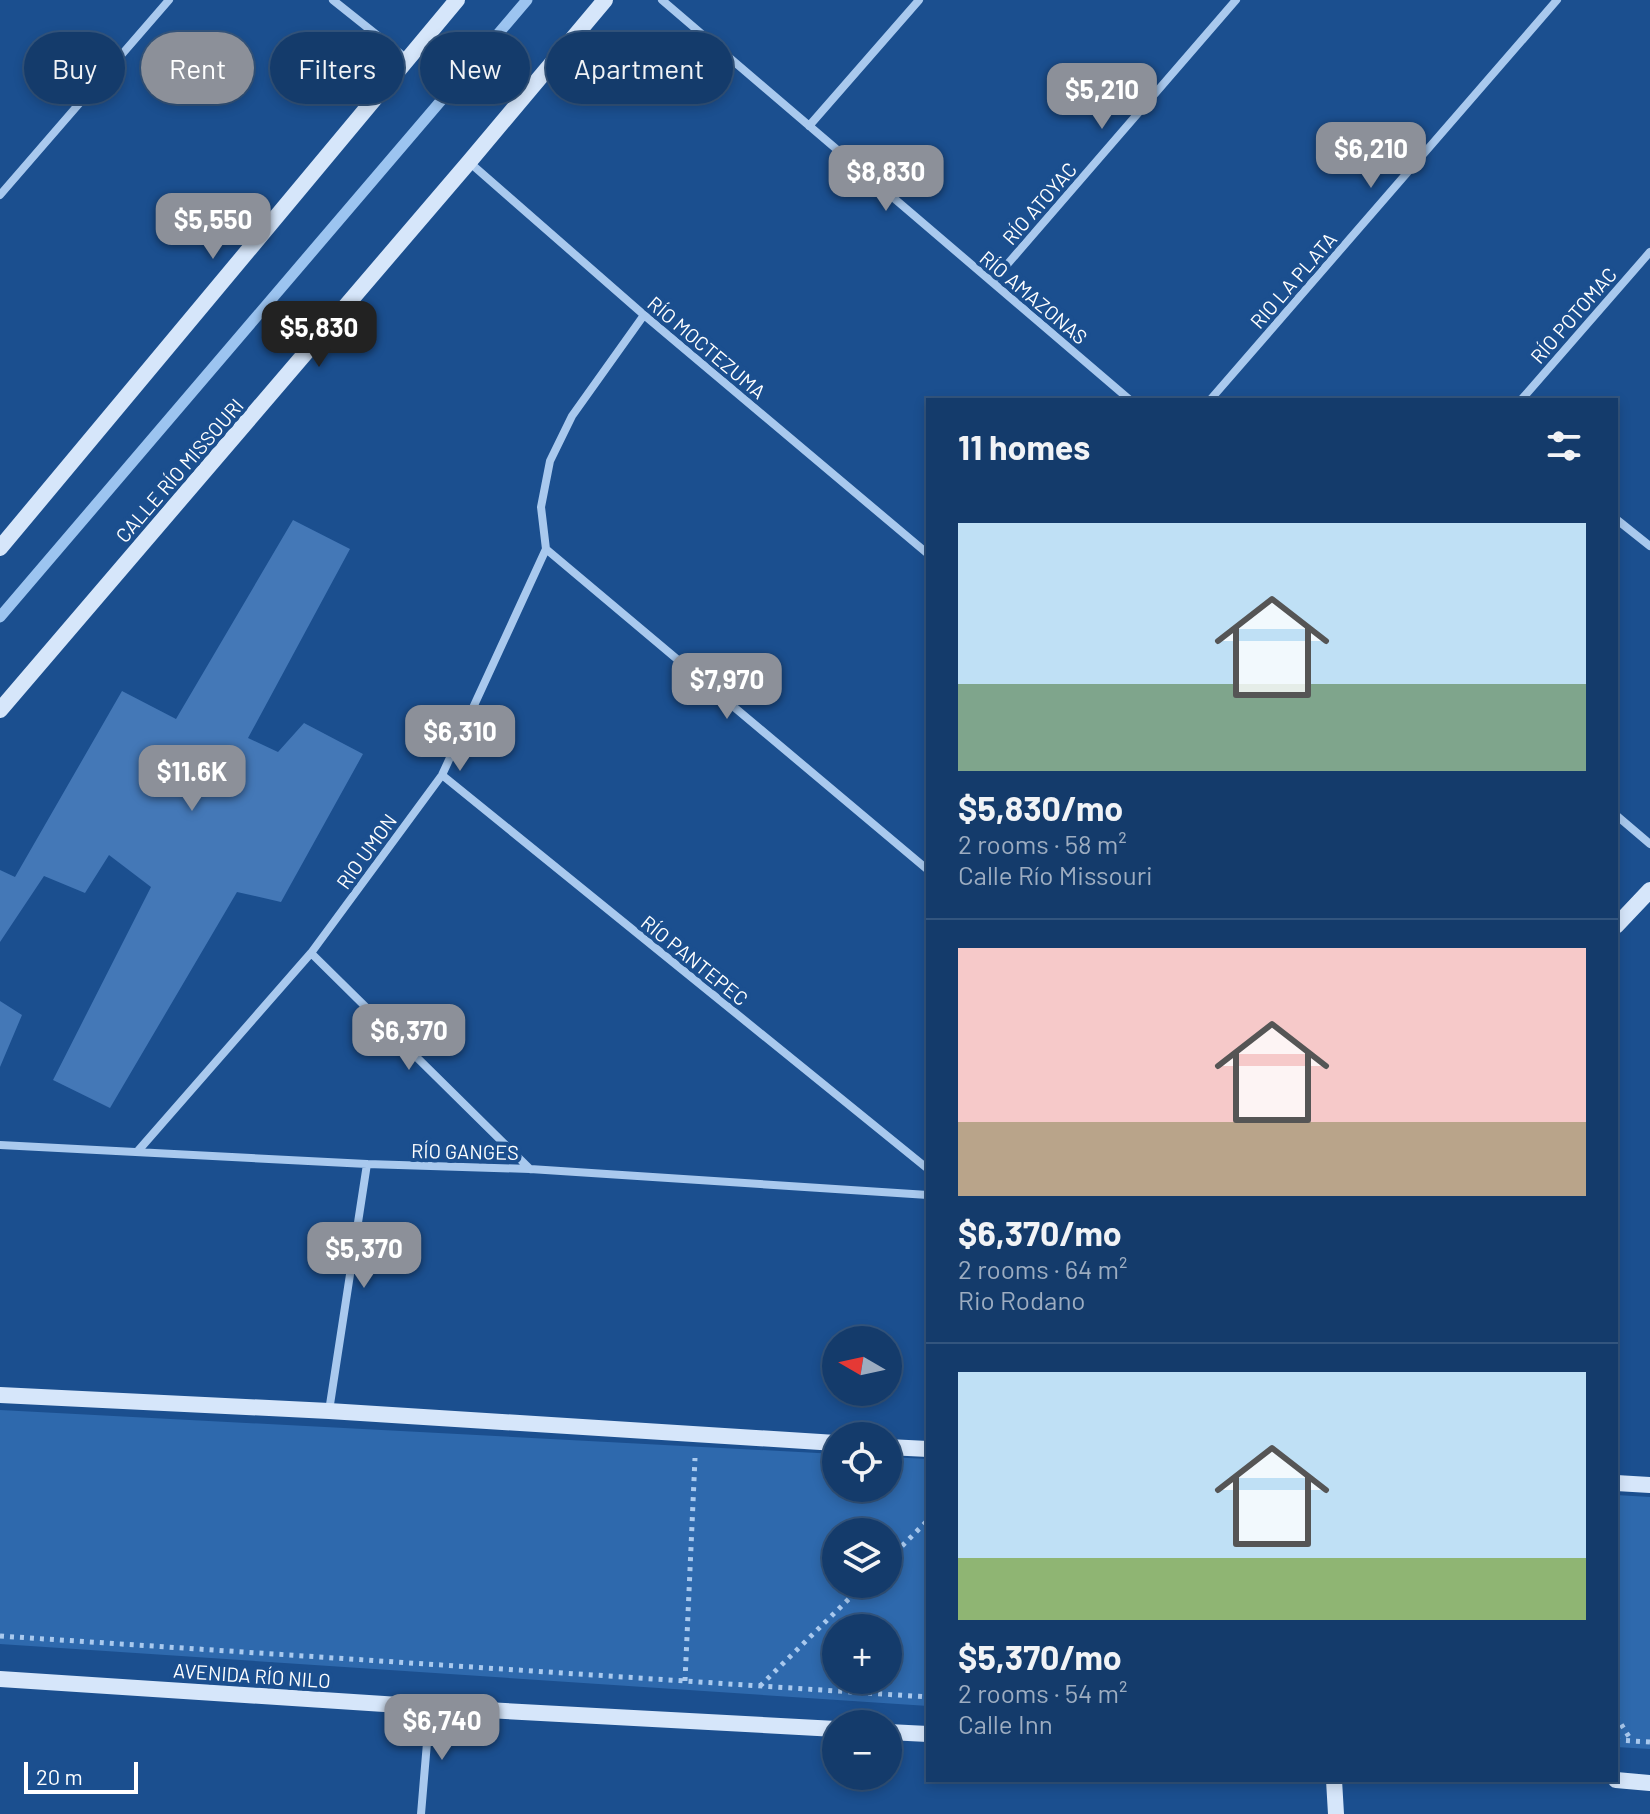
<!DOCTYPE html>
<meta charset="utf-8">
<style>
body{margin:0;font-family:Barlow,sans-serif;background:#214673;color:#f1f3f6;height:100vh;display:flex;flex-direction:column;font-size:30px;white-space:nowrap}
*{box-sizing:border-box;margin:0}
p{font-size:26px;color:#9dadc1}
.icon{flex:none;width:44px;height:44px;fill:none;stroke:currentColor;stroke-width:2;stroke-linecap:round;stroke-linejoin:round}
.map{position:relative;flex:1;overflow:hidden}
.side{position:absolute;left:926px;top:398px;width:692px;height:1384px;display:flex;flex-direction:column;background:#143b6b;border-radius:0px;box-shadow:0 4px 12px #0003,0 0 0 2px #33557e}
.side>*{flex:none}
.top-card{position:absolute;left:24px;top:32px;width:760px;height:72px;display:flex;gap:16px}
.needle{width:52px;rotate:279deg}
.tools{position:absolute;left:822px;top:1326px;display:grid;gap:16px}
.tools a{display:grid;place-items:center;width:80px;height:80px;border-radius:50%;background:#143b6b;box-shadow:0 4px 12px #0003,0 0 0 2px #33557e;font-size:40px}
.scale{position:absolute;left:24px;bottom:20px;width:114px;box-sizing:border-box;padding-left:8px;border:4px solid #fff;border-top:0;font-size:22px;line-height:28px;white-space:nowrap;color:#fff;-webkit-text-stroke:6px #1b4f8f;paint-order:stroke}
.price{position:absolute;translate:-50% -68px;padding:0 18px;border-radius:16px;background:#8c9099;color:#fff;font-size:26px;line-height:52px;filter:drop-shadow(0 2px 4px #0008)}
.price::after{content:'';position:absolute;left:50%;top:48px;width:24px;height:18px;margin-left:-12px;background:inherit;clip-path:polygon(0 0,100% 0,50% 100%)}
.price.selected{background:#222;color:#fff}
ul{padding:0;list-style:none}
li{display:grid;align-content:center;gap:16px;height:424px;padding:0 32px}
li+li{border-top:2px solid #33557e}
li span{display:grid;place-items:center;height:248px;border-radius:0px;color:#555}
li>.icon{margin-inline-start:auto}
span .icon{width:144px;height:144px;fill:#fffc;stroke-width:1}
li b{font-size:34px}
h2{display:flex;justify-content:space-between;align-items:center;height:96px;padding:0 32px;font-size:34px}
.pill{padding:0 28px;border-radius:36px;background:#143b6b;box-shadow:0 4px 12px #0003,0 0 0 2px #33557e;font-size:28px;line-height:72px}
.pill.selected{background:#8c9099;color:#fff}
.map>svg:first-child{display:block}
.green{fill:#2e69ad;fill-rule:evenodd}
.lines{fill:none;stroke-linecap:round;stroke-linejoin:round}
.stream{stroke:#9cc4f0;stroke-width:11}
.building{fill:#4478b7}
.path{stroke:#a9c9ee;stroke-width:5;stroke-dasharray:4 6;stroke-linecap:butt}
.street{stroke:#a9c9ee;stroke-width:8}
.secondary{stroke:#d6e6fa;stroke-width:16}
.labels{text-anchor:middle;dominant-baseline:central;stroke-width:8;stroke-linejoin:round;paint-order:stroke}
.street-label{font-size:20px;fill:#fff;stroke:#1b4f8f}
</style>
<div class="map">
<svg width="1650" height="1814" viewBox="0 0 1650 1814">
<rect width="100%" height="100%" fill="#1b4f8f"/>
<path class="green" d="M0,1410L836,1454V1488H888V1457L928,1459V1706L0,1644ZM836,1532H888V1584H836ZM836,1628H888V1680H836Z
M1616,1495L1650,1497V1749L1616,1747Z"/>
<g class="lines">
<path class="stream" d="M0,617L527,0"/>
</g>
<path class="building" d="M293,520L350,549L248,738L278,752L304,723L363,754L281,902L237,892L110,1108L53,1080L151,887L109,855L85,893L44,876L0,942V870L15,877L122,691L176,719Z
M0,1001L22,1015L0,1067Z"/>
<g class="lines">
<path class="path" d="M888,1560L928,1520
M0,1636L928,1697
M685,1681L695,1458
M760,1686L864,1584
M1616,1716L1631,1740
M1616,1740L1650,1742"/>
<path class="street" d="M333,0L407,59
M662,0L1130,400
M809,126L919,0
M469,162L644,315L928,554
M0,195L169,0
M992,282L1236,0
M1210,400L1557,0
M1521,400L1650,252
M1616,519L1650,546
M546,549L928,870
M442,775L928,1169
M1616,815L1650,844
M311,953L530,1169
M0,1145L367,1164L530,1169L928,1195
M137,1152L311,953L442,775L546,549L541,507L550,461L572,416L644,315
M329,1411L367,1164
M421,1814L430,1707"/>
<path class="secondary" d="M0,548L457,0
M0,710L469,162L605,0
M1616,926L1650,890
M0,1395L329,1411L836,1443
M888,1447L928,1449
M1616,1483L1650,1485
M0,1679L430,1707L836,1729
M888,1732L928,1734
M1334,1780L1336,1814
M1616,1780L1650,1783"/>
</g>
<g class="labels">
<g class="street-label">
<text transform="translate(1039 203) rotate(-49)">RÍO ATOYAC</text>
<text transform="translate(1293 280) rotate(-49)">RIO LA PLATA</text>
<text transform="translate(1034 297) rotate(40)">RÍO AMAZONAS</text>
<text transform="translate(1573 315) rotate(-49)">RÍO POTOMAC</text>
<text transform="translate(707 347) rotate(40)">RÍO MOCTEZUMA</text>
<text transform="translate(179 470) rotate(-49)">CALLE RÍO MISSOURI</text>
<text transform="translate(366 851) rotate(-54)">RIO UMON</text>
<text transform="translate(695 960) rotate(39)">RÍO PANTEPEC</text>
<text transform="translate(465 1151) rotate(1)">RÍO GANGES</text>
<text transform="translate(252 1675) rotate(4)">AVENIDA RÍO NILO</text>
</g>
</g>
</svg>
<div class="tools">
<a><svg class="needle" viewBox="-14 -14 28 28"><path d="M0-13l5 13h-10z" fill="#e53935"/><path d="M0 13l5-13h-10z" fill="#9dadc1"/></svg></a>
<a><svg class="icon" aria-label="locate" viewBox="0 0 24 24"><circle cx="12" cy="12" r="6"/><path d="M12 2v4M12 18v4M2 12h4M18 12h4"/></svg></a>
<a><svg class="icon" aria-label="layers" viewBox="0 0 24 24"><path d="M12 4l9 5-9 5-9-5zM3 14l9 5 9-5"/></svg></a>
<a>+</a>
<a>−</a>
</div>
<div class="scale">20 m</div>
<b class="price" style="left:1102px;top:131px">$5,210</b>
<b class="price" style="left:1371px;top:190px">$6,210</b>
<b class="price" style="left:886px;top:213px">$8,830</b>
<b class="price" style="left:213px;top:261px">$5,550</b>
<b class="price selected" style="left:319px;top:369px">$5,830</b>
<b class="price" style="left:727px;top:721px">$7,970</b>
<b class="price" style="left:460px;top:773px">$6,310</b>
<b class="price" style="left:192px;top:813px">$11.6K</b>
<b class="price" style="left:409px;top:1072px">$6,370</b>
<b class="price" style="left:364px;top:1290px">$5,370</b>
<b class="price" style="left:442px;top:1762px">$6,740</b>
<div class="top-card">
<a class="pill">Buy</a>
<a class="pill selected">Rent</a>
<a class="pill">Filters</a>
<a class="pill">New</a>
<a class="pill">Apartment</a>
</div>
<section class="side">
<h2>11 homes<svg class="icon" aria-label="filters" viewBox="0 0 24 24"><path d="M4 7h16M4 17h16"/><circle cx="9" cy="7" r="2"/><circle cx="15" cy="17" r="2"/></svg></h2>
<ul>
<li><span style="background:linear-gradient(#bfe0f5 65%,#7fa58c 0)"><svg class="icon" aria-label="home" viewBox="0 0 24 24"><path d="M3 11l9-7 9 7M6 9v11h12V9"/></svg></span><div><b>$5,830/mo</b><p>2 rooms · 58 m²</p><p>Calle Río Missouri</p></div></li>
<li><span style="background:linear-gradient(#f6c9c9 70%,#b9a48a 0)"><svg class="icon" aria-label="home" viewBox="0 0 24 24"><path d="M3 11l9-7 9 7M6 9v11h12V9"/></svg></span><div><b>$6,370/mo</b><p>2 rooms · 64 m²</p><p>Rio Rodano</p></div></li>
<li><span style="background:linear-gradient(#bfe0f5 75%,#8fb573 0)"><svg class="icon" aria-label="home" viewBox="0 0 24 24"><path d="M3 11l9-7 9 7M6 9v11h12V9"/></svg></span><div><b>$5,370/mo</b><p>2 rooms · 54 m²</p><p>Calle Inn</p></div></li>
</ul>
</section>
</div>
